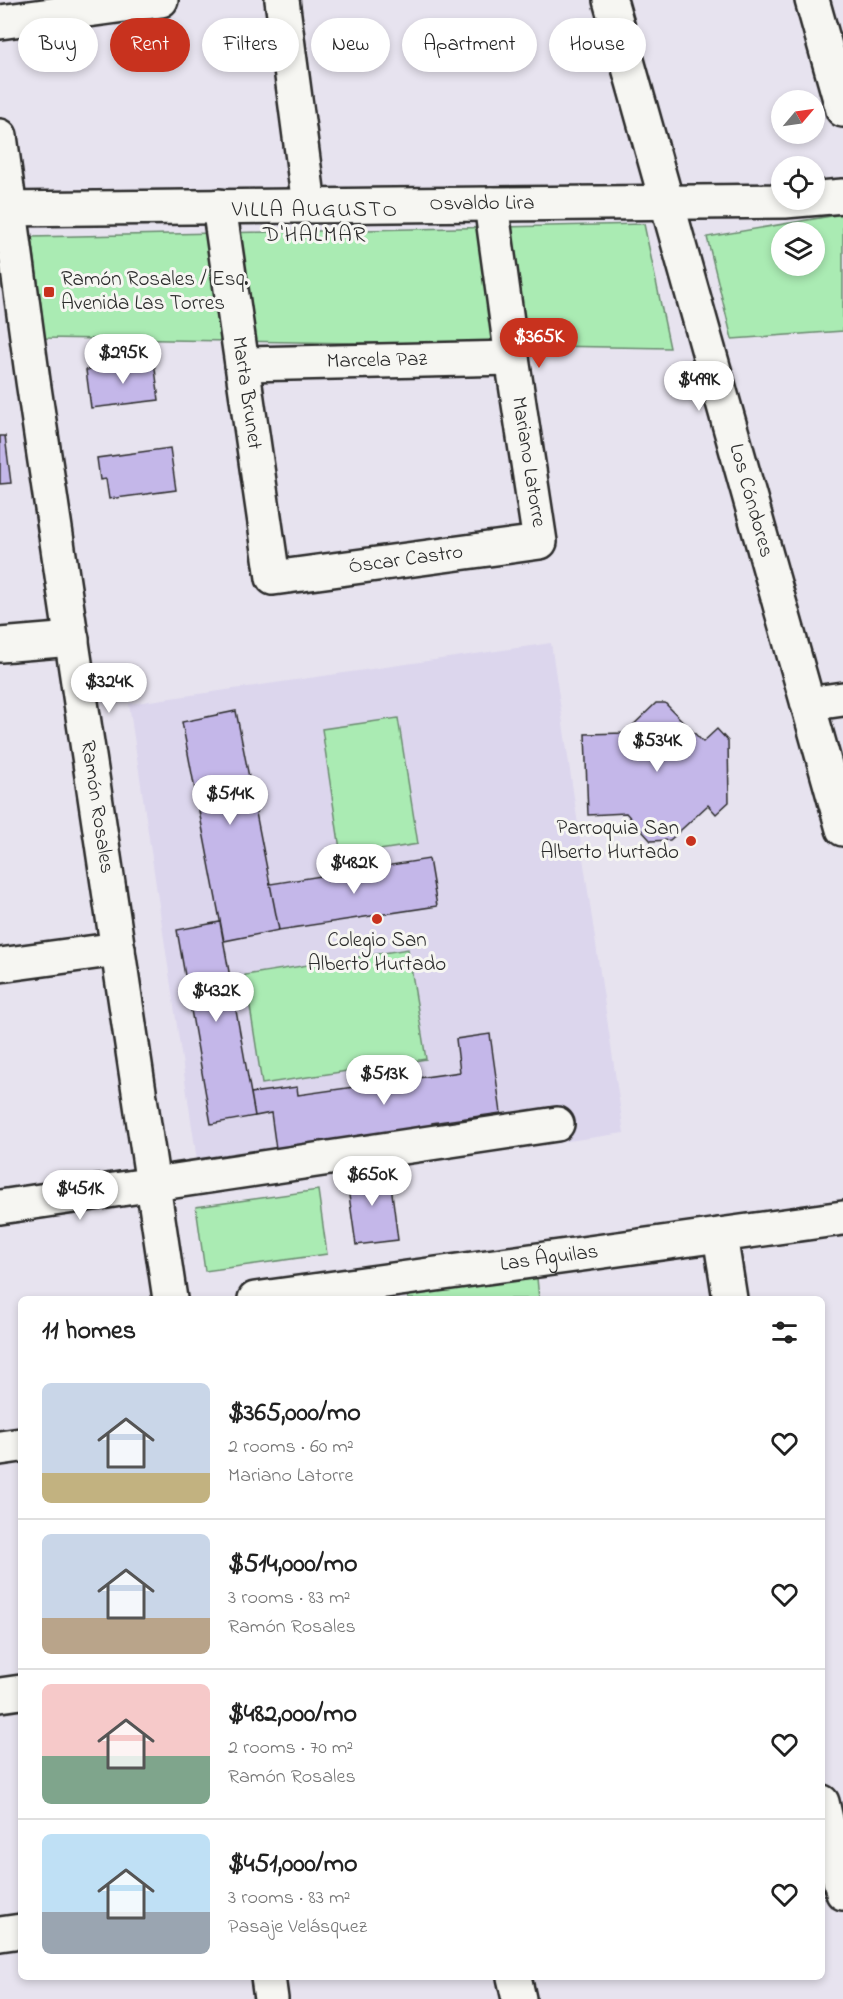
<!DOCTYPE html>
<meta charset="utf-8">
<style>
body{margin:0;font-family:"Indie Flower",sans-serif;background:#f2f2f2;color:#222;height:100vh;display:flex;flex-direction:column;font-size:22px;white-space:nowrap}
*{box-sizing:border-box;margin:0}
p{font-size:20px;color:#767676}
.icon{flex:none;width:33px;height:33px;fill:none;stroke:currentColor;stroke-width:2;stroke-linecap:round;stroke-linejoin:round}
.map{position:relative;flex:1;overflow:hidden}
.side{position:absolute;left:18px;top:1296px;width:807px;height:684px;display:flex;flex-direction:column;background:#fff;border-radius:9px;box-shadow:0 3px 9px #0003}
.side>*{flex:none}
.top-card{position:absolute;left:18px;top:18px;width:807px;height:54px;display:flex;gap:12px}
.needle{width:39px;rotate:61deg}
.tools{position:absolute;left:771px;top:90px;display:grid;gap:12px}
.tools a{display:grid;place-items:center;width:54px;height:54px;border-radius:50%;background:#fff;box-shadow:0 3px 9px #0003;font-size:30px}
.price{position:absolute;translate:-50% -51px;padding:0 14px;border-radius:21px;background:#fff;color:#222;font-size:20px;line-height:39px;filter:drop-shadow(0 2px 3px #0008)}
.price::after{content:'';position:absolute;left:50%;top:36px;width:18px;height:14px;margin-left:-9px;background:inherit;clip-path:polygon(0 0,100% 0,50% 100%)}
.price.current{background:#c8321e;color:#fff}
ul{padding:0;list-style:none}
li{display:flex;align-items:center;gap:18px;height:150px;padding:0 24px}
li+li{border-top:2px solid #e0e0e0}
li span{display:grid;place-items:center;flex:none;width:168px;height:120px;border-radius:9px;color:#555}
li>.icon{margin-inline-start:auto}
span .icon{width:72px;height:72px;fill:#fffc;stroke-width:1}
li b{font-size:26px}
h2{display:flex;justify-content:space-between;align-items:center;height:72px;padding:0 24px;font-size:26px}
.pill{padding:0 21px;border-radius:27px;background:#fff;box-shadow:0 3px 9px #0003;font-size:21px;line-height:54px}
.pill.current{background:#c8321e;color:#fff}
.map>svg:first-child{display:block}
.built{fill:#dcd6ed}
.green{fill:#aaebb3;stroke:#6a8b6f;stroke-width:1.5;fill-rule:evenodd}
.building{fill:#c4b7e9;stroke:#2b2b2b;stroke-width:1.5}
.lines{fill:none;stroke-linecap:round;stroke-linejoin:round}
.minor-casing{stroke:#2b2b2b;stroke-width:38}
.minor{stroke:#f6f6f2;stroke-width:33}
.poi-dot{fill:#c8321e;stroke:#f6f6f2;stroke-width:2}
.labels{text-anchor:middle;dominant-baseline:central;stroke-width:6;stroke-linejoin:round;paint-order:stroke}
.street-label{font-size:21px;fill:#2b2b2b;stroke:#f6f6f2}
.poi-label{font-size:21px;fill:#2b2b2b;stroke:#f6f6f2;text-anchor:start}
.neighbourhood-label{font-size:22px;letter-spacing:1.5px;fill:#2b2b2b;stroke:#f6f6f2}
</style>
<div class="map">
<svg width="843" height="1999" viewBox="0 0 843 1999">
<rect width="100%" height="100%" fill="#e7e3ef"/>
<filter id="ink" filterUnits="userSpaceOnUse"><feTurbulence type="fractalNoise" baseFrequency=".0167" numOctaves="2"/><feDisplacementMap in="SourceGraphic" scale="12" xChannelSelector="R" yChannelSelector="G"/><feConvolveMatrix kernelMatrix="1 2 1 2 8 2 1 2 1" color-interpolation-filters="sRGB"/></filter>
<g filter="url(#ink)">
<path class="built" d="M551,643L624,1133L202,1194L129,704Z"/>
<path class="green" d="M843,214V331L732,339L707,237ZM782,232H814V266H782Z
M644,224L670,348L45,338L32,237Z
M398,718L418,844L341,856L322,729Z
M408,949L426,1059L262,1084L245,975Z
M318,1190L327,1254L205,1271L196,1207Z
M537,1278L539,1299H408L407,1294Z"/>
<path class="building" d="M154,361L159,400L91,408L86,370Z
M0,436H5L11,483L0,484Z
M170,448L176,490L109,499L106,479L100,480L97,458Z
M656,703H665L703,742L717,729L728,741L729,802L716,814L708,805L670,840L651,841L626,813L588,815L585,734L625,733Z
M236,711L279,930L224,941L182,722Z
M429,859L437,906L279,930L270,884Z
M220,922L255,1116L211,1124L177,930Z
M490,1034L501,1113L432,1123L433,1135L277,1156L271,1113L255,1116L251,1093L297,1087L298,1095L460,1072L456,1039Z
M389,1169L398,1240L356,1245L346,1174Z"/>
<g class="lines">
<defs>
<g id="minor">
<path d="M282,0L309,205"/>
<path id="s1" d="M610,0L843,829"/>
<path d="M812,0L843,110"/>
<path d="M0,22L161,0"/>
<path id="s2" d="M0,136L33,381L170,1299"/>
<path id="s3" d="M219,206L273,578L540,542L512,358L491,204"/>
<path id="s4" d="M0,209L785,201L843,196"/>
<path id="s5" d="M242,364L512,358"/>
<path d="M0,645L72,639"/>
<path d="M808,704L843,699"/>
<path d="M0,965L118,949"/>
<path d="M0,1207L557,1124"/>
<path d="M720,1235L730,1299"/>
<path id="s6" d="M255,1299L843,1218"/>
<path d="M0,1448L21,1445"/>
<path d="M0,1695L21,1692"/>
<path d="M822,1802L843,1893"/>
<path d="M0,1934L21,1931"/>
<path d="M268,1977L271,1999"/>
<path d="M514,1977L519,1999"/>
</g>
</defs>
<use href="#minor" class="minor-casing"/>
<use href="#minor" class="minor"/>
</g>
</g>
<g class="poi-dot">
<rect x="43" y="286" width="12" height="12" rx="3"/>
<circle cx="691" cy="841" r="6"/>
<circle cx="377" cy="919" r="6"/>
</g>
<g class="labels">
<g class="street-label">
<text stroke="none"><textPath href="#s4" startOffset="482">Osvaldo Lira</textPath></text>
<text stroke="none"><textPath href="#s5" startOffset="135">Marcela Paz</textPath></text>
<text stroke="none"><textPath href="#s3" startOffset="189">Marta Brunet</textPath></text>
<text transform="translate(528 462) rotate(81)">Mariano Latorre</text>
<text stroke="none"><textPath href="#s1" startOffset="520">Los Cóndores</textPath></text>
<text stroke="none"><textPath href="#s3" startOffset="510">Óscar Castro</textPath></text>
<text stroke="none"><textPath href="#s2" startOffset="678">Ramón Rosales</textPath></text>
<text stroke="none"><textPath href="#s6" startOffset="297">Las Águilas</textPath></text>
</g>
<g class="poi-label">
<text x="61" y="280">Ramón Rosales / Esq.<tspan x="61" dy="24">Avenida Las Torres</tspan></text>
<text x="679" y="829" text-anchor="end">Parroquia San<tspan x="679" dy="24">Alberto Hurtado</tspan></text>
<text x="377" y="941" text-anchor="middle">Colegio San<tspan x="377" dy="24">Alberto Hurtado</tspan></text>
</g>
<g class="neighbourhood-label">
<text x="315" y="211">VILLA AUGUSTO<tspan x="315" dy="25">D'HALMAR</tspan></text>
</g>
</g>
</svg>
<div class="tools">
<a><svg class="needle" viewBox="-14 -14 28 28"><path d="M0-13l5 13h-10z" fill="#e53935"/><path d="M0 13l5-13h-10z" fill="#767676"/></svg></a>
<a><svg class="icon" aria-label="locate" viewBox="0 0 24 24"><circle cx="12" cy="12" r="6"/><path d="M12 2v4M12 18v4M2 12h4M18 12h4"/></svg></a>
<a><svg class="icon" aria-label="layers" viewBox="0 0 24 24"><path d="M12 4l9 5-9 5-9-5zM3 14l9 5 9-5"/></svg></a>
</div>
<b class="price current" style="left:539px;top:369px">$365K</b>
<b class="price" style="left:123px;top:385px">$295K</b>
<b class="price" style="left:699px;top:412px">$499K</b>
<b class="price" style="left:109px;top:714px">$324K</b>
<b class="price" style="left:657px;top:773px">$534K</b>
<b class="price" style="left:230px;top:826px">$514K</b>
<b class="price" style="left:354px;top:895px">$482K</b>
<b class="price" style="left:216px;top:1023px">$432K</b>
<b class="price" style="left:384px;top:1106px">$513K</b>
<b class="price" style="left:372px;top:1207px">$650K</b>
<b class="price" style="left:80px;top:1221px">$451K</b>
<div class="top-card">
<a class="pill">Buy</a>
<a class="pill current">Rent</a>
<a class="pill">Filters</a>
<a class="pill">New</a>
<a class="pill">Apartment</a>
<a class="pill">House</a>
</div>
<section class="side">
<h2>11 homes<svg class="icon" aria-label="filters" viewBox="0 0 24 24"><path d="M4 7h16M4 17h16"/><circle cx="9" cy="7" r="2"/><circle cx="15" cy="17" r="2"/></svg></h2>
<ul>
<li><span style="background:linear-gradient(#c9d6e8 75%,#c2b280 0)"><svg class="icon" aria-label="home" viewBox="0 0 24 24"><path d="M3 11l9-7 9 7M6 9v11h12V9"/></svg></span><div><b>$365,000/mo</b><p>2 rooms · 60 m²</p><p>Mariano Latorre</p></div><svg class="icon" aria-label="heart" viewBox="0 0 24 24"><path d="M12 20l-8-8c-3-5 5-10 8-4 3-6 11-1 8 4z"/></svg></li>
<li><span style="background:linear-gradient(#c9d6e8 70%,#b9a48a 0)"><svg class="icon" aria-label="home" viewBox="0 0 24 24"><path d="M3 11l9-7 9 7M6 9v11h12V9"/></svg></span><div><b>$514,000/mo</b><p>3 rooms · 83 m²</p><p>Ramón Rosales</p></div><svg class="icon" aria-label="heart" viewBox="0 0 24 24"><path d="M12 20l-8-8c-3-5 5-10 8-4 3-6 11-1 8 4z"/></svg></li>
<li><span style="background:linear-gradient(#f6c9c9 60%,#7fa58c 0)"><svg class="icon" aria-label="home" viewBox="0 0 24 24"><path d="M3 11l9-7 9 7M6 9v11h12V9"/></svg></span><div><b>$482,000/mo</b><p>2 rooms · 70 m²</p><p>Ramón Rosales</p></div><svg class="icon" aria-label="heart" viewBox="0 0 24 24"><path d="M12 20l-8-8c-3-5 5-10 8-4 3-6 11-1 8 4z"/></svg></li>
<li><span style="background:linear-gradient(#bfe0f5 65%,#9aa5b1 0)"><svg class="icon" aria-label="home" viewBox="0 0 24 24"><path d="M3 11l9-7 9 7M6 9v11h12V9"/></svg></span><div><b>$451,000/mo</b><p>3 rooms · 83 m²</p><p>Pasaje Velásquez</p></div><svg class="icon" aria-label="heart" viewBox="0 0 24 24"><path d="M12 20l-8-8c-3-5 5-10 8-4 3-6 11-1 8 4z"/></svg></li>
</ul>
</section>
</div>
